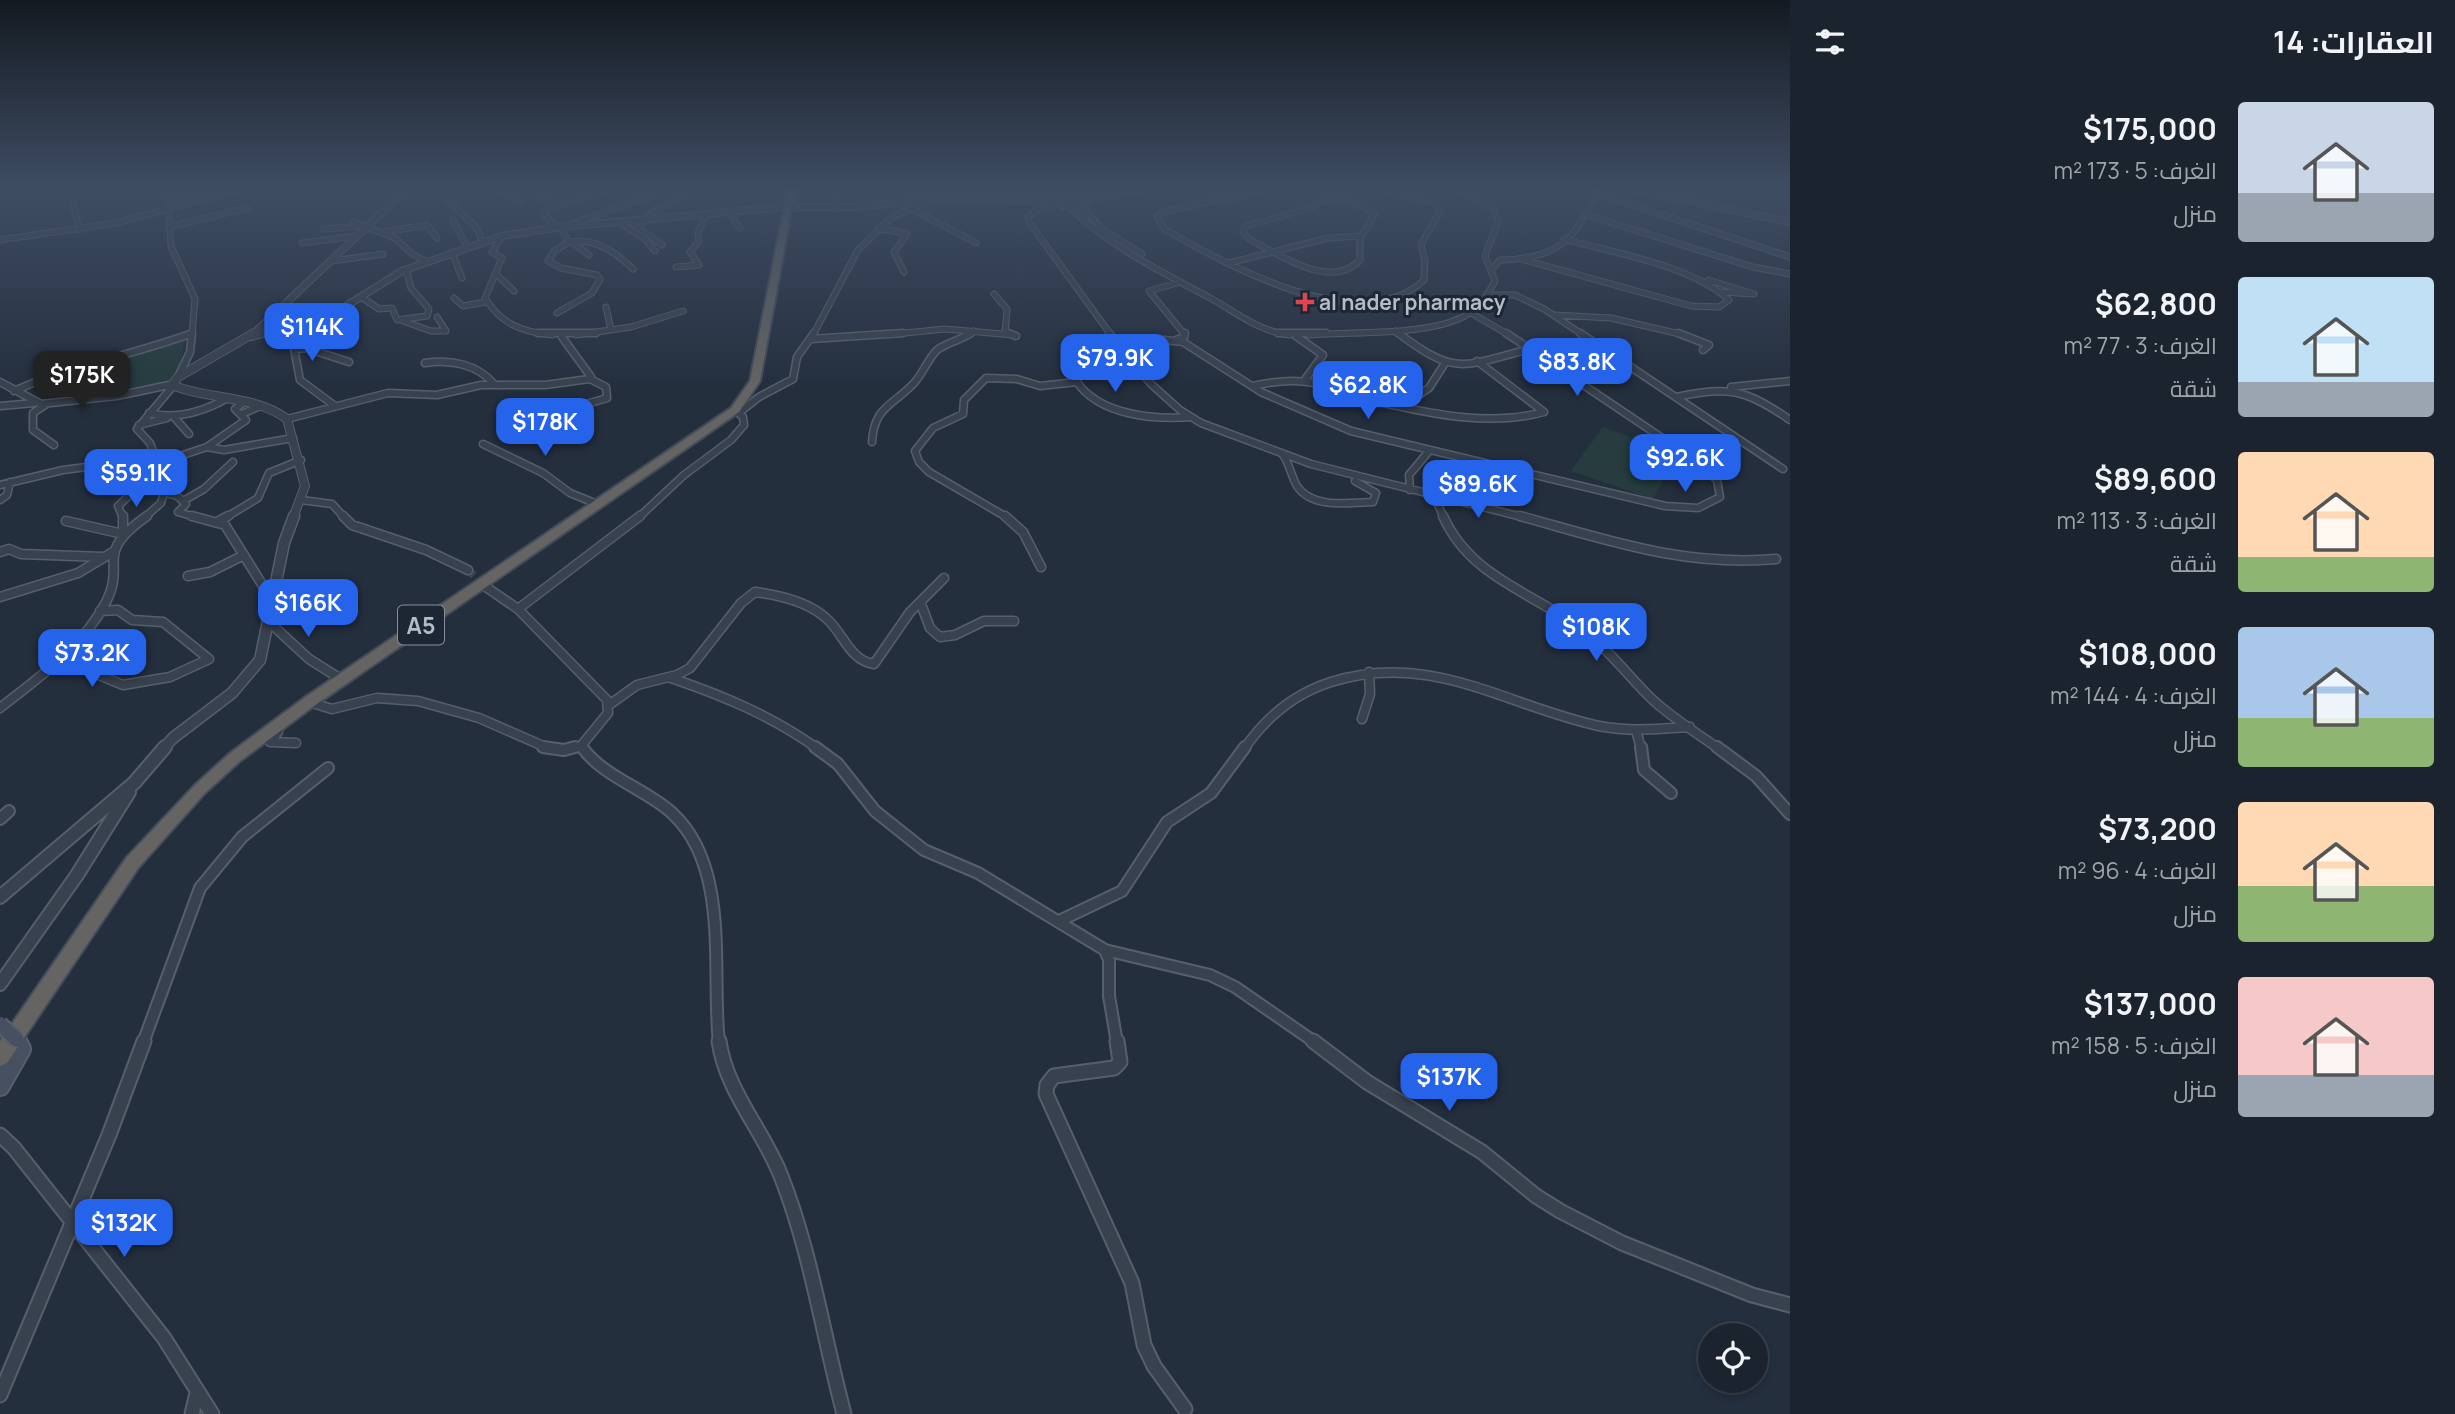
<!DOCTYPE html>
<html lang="ar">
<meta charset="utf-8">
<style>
body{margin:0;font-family:Manrope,Cairo,sans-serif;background:#282f3a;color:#f1f3f6;direction:rtl;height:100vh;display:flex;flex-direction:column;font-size:26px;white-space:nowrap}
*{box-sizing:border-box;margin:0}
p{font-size:23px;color:#a0a4aa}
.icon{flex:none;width:38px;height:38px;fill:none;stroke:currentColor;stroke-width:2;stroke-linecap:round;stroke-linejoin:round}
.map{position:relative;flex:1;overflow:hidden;direction:ltr}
.details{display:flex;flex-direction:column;background:#1b232e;width:665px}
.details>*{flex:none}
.controls{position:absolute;left:1698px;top:1323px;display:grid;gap:14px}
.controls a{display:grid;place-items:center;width:70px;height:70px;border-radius:50%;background:#1b232e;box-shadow:0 4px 10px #0003,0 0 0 2px #39404a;font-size:35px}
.price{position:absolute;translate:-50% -60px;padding:0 16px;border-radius:14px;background:#2563eb;color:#fff;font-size:23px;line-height:46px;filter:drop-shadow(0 2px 4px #0008)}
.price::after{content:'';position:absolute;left:50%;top:42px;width:21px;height:16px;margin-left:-10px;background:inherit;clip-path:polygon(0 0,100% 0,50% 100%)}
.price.selected{background:#222;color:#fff}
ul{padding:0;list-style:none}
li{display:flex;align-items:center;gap:21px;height:175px;padding:0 21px}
li span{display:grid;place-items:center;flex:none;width:196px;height:140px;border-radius:7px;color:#555}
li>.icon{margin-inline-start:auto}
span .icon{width:84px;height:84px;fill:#fffc;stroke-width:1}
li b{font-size:30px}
h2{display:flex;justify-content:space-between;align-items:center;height:84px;padding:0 21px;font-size:30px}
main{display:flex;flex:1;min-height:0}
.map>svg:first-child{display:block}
.green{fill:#263c3f}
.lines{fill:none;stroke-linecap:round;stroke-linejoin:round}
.minor-tunnel{stroke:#3a4453;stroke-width:8;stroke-dasharray:8 4.5;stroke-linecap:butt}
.minor-far4-casing{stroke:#565f6c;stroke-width:7}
.minor-far3-casing{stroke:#565f6c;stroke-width:9}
.minor-far2-casing{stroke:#565f6c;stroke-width:11}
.minor-far1-casing{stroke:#565f6c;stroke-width:14}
.minor-casing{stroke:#565f6c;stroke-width:17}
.tertiary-far3-casing{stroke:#565f6c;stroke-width:8}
.tertiary-far2-casing{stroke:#565f6c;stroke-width:10}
.tertiary-far1-casing{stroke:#565f6c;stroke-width:13}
.tertiary-casing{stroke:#565f6c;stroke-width:16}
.secondary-far1-casing{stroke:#565f6c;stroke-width:18}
.secondary-casing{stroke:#565f6c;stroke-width:22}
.trunk-casing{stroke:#434c59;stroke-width:4}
.minor-far4{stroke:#38414e;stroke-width:5}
.minor-far3{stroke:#38414e;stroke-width:6}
.minor-far2{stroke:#38414e;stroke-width:8}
.minor-far1{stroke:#38414e;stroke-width:10}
.minor{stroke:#38414e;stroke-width:13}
.tertiary-far3{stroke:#38414e;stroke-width:6}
.tertiary-far2{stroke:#38414e;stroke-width:8}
.tertiary-far1{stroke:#38414e;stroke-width:10}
.tertiary{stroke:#38414e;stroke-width:12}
.secondary-far1{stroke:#465061;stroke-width:14}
.secondary{stroke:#465061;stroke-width:18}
.trunk{fill:#656462;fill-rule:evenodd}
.secondary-bridge-casing{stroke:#565f6c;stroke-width:18;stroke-linecap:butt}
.secondary-bridge{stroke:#465061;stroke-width:14}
.health-dot{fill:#e0444e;stroke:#1d2633;stroke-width:2.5}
.labels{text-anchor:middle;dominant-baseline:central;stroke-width:6;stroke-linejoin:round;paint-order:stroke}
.far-poi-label{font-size:21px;font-weight:bold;fill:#b4bcc9;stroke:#1d2633;text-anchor:start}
.shield{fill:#1d2633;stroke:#878f9c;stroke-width:2}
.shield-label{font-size:23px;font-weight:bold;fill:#b4bcc9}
</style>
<main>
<section class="details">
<h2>العقارات: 14<svg class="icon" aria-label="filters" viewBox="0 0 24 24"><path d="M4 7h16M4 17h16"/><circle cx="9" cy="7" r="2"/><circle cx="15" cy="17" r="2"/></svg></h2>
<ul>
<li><span style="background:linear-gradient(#c9d6e8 65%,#9aa5b1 0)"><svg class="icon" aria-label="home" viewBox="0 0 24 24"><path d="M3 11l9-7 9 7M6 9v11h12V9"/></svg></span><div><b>$175,000</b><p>الغرف: 5 · 173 m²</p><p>منزل</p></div></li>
<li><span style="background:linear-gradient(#bfe0f5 75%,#9aa5b1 0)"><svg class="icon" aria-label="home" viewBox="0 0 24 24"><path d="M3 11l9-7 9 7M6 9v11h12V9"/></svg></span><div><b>$62,800</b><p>الغرف: 3 · 77 m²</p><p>شقة</p></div></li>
<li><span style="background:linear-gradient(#ffd9b3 75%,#8fb573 0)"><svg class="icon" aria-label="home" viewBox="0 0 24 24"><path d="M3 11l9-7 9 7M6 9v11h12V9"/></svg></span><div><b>$89,600</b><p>الغرف: 3 · 113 m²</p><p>شقة</p></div></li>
<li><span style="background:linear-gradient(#a9c7e8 65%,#8fb573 0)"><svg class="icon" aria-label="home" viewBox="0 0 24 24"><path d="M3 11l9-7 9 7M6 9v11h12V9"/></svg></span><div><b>$108,000</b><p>الغرف: 4 · 144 m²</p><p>منزل</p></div></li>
<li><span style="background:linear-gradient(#ffd9b3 60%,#8fb573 0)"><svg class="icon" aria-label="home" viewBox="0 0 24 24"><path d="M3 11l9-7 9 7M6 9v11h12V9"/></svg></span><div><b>$73,200</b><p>الغرف: 4 · 96 m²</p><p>منزل</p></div></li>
<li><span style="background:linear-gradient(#f6c9c9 70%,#9aa5b1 0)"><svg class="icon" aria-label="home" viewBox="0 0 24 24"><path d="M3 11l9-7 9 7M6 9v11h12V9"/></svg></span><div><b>$137,000</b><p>الغرف: 5 · 158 m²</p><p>منزل</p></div></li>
</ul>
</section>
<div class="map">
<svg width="1790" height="1414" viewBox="0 0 1790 1414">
<rect width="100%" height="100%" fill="#242f3e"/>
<path class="green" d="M185,339L180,367L166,383L61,398L64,375Z
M1603,427L1677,455L1653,499L1571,471Z"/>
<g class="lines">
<path class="minor-tunnel" d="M468,570L486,587"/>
<defs>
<path id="minor-far4" d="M167,189L171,246L195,299L192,335
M495,189L521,201
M536,189L552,205L544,214L555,227
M647,189L639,194L648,198
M908,189L910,203
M1024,189L1025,200
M1214,189L1231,199
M1267,189L1162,212L1157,216L1164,229C1226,264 1359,340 1424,280L1425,262L1421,244L1440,212L1433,203L1380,189
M1584,189L1790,257
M1332,198L1367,208L1374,215L1360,239V260C1331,291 1279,255 1249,239L1243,232L1246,226L1309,208L1351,189
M977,199L987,193V189
M166,200L203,189
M448,200L476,227L483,242
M73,203L79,229
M1060,203L1035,211L1028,217L1029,222L1111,335
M1083,206L1100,228L1142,254
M551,208L610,189
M834,208L836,191
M1070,208C1112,248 1162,272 1212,299C1237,313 1260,332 1290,335
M912,209L976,243
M729,213L740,228
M1584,214L1753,267L1790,274
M453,220L467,247
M353,222L395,238L412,254L427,262
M644,222L651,213L687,193
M632,223L662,245
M622,224L645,239L655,251
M565,226L673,189
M169,227L247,208
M879,228L907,234L894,252L904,272
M323,229L360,226
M384,232L427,225L437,238
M502,236L492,252L502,258L485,298C501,324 522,332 552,335
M0,240L115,223L240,189
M569,242C596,238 614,251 633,269
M572,242L589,255
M302,243L356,236
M452,252L462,278
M1521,259L1691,306L1719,307L1729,300C1691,265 1614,253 1564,239
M332,261L383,254
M1229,263L1328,238L1360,236
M676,267L699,265L690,252L699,241L698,233L705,216
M1492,269L1500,260C1530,259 1558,255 1577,228C1588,211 1588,204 1605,189
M497,275L514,291
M1708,280L1754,294L1723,292
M1177,283L1149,291L1185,335
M994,294L1007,309L1005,333
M1487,295H1515L1544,309L1583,335
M361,297L379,309L392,308L397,320L427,316L429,309L411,288L406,269
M454,298L463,306L486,302
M606,307L611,330
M557,313L592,293L600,279L597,275L561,268L548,261L554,251L569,242L560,227
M1471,313L1509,335
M1555,315L1611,318L1684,335
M403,321L431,331H446L437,317
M286,325L292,335
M1395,331L1400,335
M337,335L353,328
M576,335L631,327L683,311
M813,335L858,250L891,218L927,201
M885,335L945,329L1013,335
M969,335L974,331
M1309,335C1353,331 1431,337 1468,314C1481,306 1488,294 1495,281L1485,256L1498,222L1493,208L1458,189"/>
<path id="minor-far3" d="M291,333L300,380L335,406
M538,333H596
M1008,333L1016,336
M1109,333L1151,384L1180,410L1201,423L1311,464L1526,518
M1278,333H1326
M1398,333C1457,377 1462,366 1530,349
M1580,333L1783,469
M1678,333L1709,345L1703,350
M1296,336L1323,355L1306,378
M811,339L903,333
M1074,340L1077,382C1099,415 1154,420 1191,417
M1176,340L1184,337L1185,333
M1119,346L1164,340L1183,342L1261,392L1351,431L1665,506L1698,508L1720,497L1717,480L1695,460L1506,333
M306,348L349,362
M295,349L306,348L341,333
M1477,361L1544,412
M425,363C450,359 477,364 494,384
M178,377L190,352L192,333
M0,382L41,404L117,396L169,385
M1253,386C1313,372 1330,390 1384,403C1436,415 1492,426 1544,412
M1731,387L1790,381
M14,391C70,366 132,355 190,334
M1677,397C1728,385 1747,390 1790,420
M45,405L33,413V430L54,445
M1404,405L1429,388L1445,363
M0,406L34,403
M740,412L759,397L793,379L797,357L814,333
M149,413C176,420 202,412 226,399
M242,414L258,407
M549,415L607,398L606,387L590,379
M174,417L189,434
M287,419L388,393L437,395L481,385H545L589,379L591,377L562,337
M139,425L167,418
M872,442C874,406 893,406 915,382C923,373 928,359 937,350C946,343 961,340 971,333
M483,444L543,473L570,493L592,502
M207,447L246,420L235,409L244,402
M1283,455C1290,465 1291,476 1297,486C1312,509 1350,503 1373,502L1376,493L1355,481
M155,456L174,458L207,447L224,450L293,438
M0,485L63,470L149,459
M1410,490L1409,475L1429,451
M166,493L177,496L186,504L178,512L198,518
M1434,496L1444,518
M0,500L7,495L10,482
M301,500L332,504L345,518
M183,501L204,489L233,462
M123,518L118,506L146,480
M144,518L161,503L166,486L142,477L145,466L155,456L150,443L137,429L173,386
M225,518L258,498L269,473L301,460
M638,518L684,475L731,440L744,425L743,417L735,410
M1008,518L929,472L919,462L915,451L933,428L963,414L964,400L986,378L1017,379L1040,386L1077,382"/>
<path id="minor-far2" d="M192,516L225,525L273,602
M343,516L352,525L426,550L468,570
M1005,516L1023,532L1041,567
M1443,516C1472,581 1539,593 1590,636C1614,655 1632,681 1654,701C1674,719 1698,734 1719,749
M1520,516C1608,540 1683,567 1776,559
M66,521L123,534V516
M217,522L228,516
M0,552L9,549L21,554L103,557
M188,576L210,572L244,555
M486,587L518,609L607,700L608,713L581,746L583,749
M0,597L78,573L113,552
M921,604L930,628L940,637L955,635L984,621H1014
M518,609L640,516
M268,621L309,659L336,676
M60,659L123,685L170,677L209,659L163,622L132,620L118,610L100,611
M671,678C724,696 772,716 818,749
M309,702L332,709L377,698L418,701L479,718L550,749
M609,705L637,685L677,675L690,668L741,603L755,592C779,595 809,602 827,619C844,634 849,660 874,664L910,612L944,578
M0,708C38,678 83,647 106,602C127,561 92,555 147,516
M1362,719L1370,694L1369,672
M1636,730L1641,749
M278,732L270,742L296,743
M567,749L581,746
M1244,749C1266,717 1293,694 1331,682C1431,650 1506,706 1599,726C1629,732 1660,729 1690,727"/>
<path id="minor-far1" d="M543,747L564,750L575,747
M582,747C603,777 646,789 672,813C731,867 711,972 719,1043
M815,747L838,764L875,811L924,850L978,873L1105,950L1109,960V996L1117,1043
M1641,747L1644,770L1671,793
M1717,747L1756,776L1790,814
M0,819L9,811
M1059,921L1122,891L1167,822L1211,793L1245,747
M1105,950L1210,975L1235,987L1316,1043
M143,1043L200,888L242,837L328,768"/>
<path id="minor" d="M719,1041C726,1091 763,1130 781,1176C811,1252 823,1335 844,1414
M1117,1041L1120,1062L1114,1068L1054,1076L1047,1085L1046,1094L1132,1283L1144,1345L1154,1366L1185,1409
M1313,1041L1367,1082L1482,1152L1536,1196L1560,1211L1622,1243L1752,1295L1790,1305
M0,1135L14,1148L164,1338L212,1414
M0,1395L109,1135L144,1041
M192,1414L197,1393"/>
<path id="tertiary-far3" d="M1634,189L1790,222
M1064,200L1085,204L1074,208L1061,205Z
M1077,200L1147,189
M789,207H853L954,198L1061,202
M252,335L407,189
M256,335L346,306L402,271L502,236L560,227L783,207"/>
<path id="tertiary-far2" d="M254,333L178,377L172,385C208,400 255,395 287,419L305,486L293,518
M252,336L262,333"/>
<path id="tertiary-far1" d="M163,749L173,738L232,693L260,660L284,543L294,516"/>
<path id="tertiary" d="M0,897L134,783L165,747
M0,984L77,875L129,792"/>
<path id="secondary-far1" d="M17,1040L18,1043"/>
<path id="secondary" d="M0,1086L21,1049L17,1041"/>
<path id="trunk" d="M788,189H795L760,381L739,412L314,706L239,762L205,793L139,867L7,1063L0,1066V1041L127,857L195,785L229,754L304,698L731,408L750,381Z"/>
</defs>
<use href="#minor-far4" class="minor-far4-casing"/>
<use href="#minor-far3" class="minor-far3-casing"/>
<use href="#minor-far2" class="minor-far2-casing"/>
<use href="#minor-far1" class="minor-far1-casing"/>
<use href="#minor" class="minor-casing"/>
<use href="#tertiary-far3" class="tertiary-far3-casing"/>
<use href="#tertiary-far2" class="tertiary-far2-casing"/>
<use href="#tertiary-far1" class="tertiary-far1-casing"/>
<use href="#tertiary" class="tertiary-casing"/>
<use href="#secondary-far1" class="secondary-far1-casing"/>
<use href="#secondary" class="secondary-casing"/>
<use href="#trunk" class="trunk-casing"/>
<use href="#minor-far4" class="minor-far4"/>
<use href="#minor-far3" class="minor-far3"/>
<use href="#minor-far2" class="minor-far2"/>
<use href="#minor-far1" class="minor-far1"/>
<use href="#minor" class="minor"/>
<use href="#tertiary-far3" class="tertiary-far3"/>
<use href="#tertiary-far2" class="tertiary-far2"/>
<use href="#tertiary-far1" class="tertiary-far1"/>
<use href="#tertiary" class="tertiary"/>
<use href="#secondary-far1" class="secondary-far1"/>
<use href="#secondary" class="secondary"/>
<use href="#trunk" class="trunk"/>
<defs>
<path id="secondary-bridge" d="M0,1024L17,1040"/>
</defs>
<use href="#secondary-bridge" class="secondary-bridge-casing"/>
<use href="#secondary-bridge" class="secondary-bridge"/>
</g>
<linearGradient id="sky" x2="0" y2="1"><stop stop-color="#141a22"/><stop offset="0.49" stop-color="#3f4d63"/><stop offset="1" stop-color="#3f4d63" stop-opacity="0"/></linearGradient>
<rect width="1790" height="387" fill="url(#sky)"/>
<path class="health-dot" d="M1301.5 291.5h7v7h7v7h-7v7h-7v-7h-7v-7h7z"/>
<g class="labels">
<g class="far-poi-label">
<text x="1319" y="302">al nader pharmacy</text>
</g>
<rect class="shield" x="398" y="605.5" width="46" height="39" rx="5"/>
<g class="shield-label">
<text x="421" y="625">A5</text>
</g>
</g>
</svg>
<div class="controls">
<a><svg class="icon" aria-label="locate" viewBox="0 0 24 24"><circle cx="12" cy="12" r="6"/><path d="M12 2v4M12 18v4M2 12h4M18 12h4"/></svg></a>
</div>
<b class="price" style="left:312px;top:363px">$114K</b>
<b class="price" style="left:1115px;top:394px">$79.9K</b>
<b class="price" style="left:1577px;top:398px">$83.8K</b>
<b class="price selected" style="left:82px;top:411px">$175K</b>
<b class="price" style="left:1368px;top:421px">$62.8K</b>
<b class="price" style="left:545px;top:458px">$178K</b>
<b class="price" style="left:1685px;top:494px">$92.6K</b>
<b class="price" style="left:136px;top:509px">$59.1K</b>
<b class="price" style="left:1478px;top:520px">$89.6K</b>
<b class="price" style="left:308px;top:639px">$166K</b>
<b class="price" style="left:1596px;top:663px">$108K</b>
<b class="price" style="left:92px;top:689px">$73.2K</b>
<b class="price" style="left:1449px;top:1113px">$137K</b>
<b class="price" style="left:124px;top:1259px">$132K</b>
</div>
</main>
